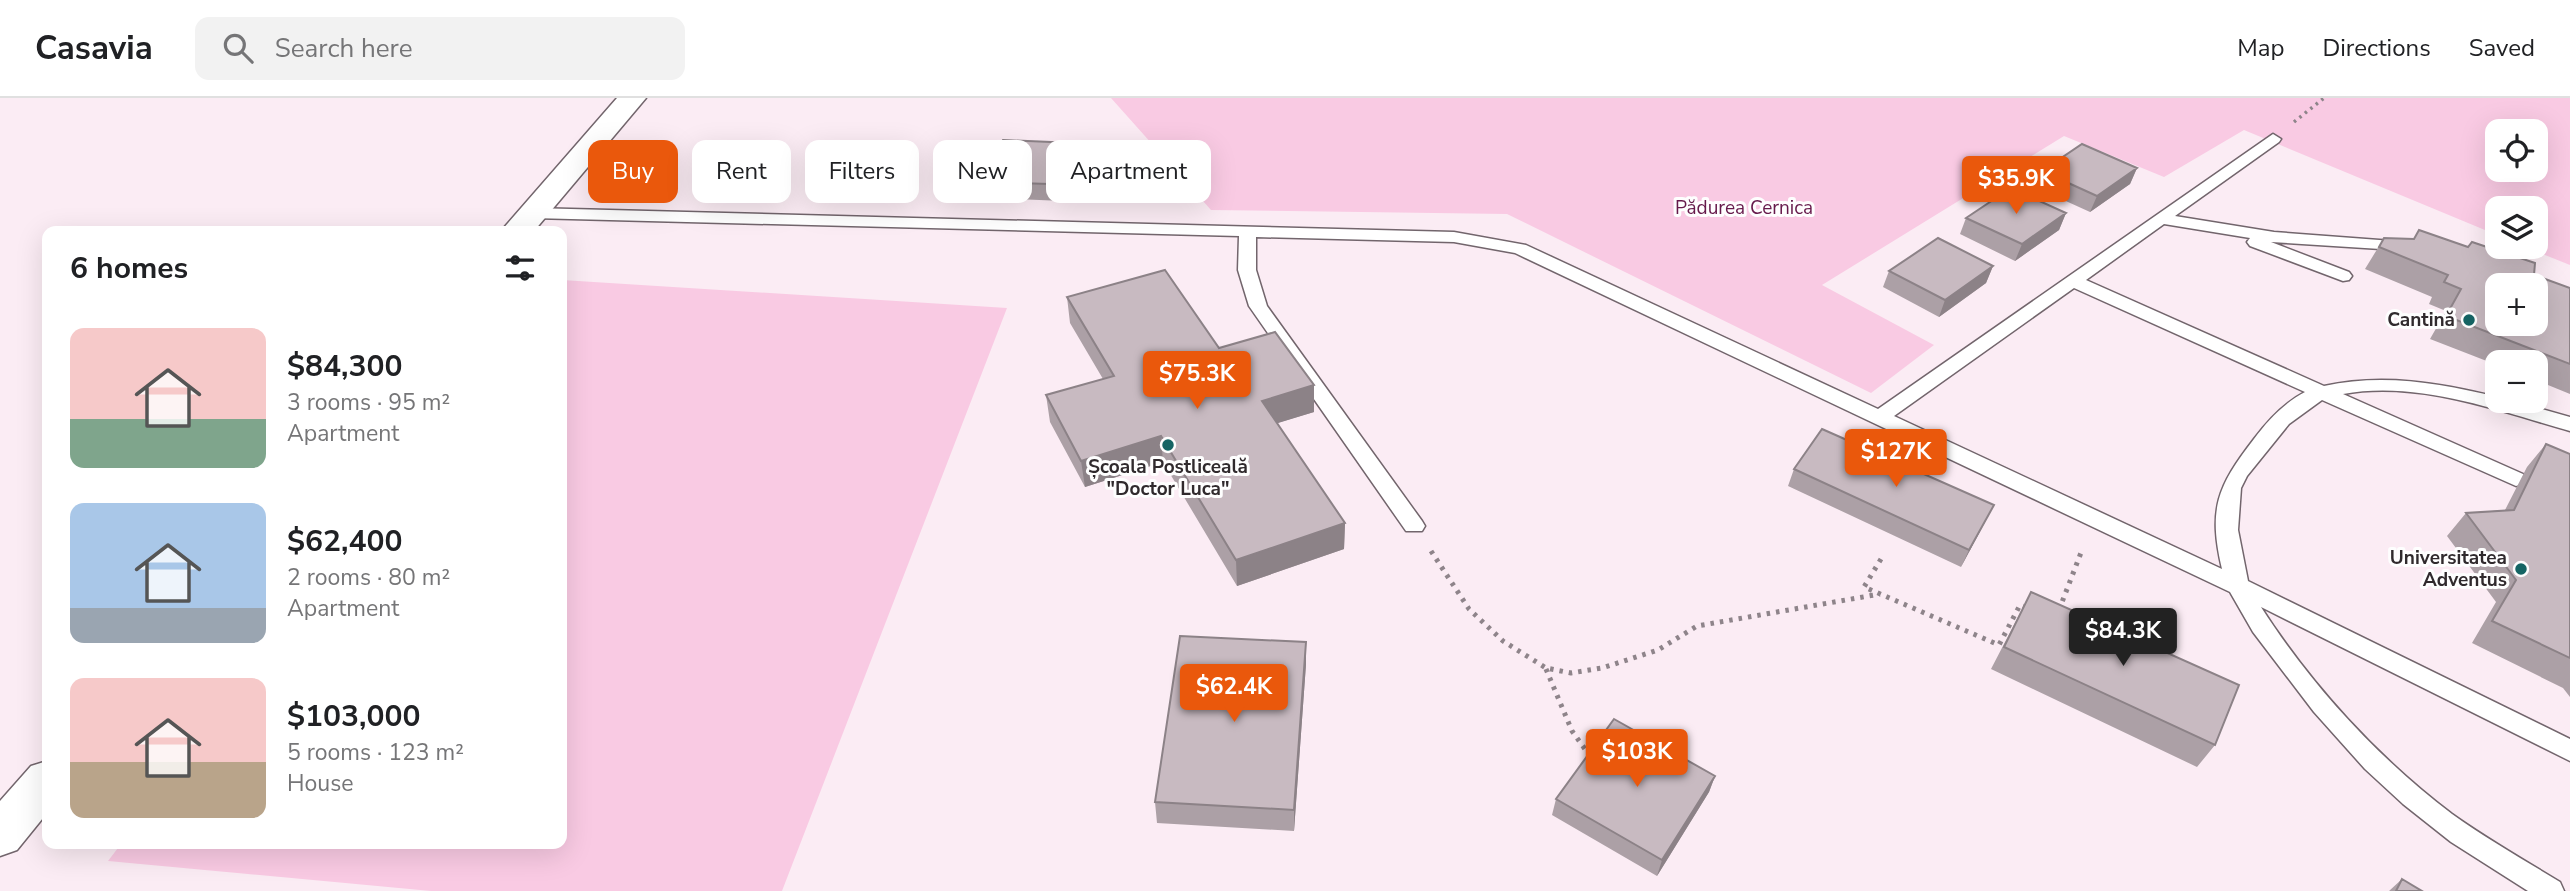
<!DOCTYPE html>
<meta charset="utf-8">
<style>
body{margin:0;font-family:"Nunito Sans",sans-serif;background:#f2f2f2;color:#202124;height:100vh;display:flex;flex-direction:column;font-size:26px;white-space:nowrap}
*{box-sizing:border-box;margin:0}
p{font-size:23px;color:#757577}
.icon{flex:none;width:38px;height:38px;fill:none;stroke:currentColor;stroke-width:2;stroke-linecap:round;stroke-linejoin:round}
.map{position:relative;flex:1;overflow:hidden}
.details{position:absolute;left:42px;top:128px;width:525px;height:623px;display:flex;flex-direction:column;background:#fff;border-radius:14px;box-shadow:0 7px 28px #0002}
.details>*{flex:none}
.top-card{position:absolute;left:588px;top:42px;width:665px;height:63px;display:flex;gap:14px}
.buttons{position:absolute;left:2485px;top:21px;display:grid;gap:14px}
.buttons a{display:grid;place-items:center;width:63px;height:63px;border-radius:14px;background:#fff;box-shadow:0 7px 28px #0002;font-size:35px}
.price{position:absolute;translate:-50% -60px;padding:0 16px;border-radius:7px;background:#ea580c;color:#fff;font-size:23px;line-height:46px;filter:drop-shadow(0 2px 4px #0008)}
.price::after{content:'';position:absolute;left:50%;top:42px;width:21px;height:16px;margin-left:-10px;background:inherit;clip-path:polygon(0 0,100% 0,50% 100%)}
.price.selected{background:#222;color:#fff}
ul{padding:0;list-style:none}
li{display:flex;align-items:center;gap:21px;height:175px;padding:0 28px}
li span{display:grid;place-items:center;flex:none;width:196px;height:140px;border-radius:14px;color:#555}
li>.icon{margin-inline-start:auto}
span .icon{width:84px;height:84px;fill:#fffc;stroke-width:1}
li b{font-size:30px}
h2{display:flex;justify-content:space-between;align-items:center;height:84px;padding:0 28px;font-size:30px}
.pill{padding:0 24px;border-radius:14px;background:#fff;box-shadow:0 7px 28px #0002;font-size:24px;line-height:63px}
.pill.selected{background:#ea580c;color:#fff}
header{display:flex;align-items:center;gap:42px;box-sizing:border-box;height:98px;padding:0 35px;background:#fff;border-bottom:2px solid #e0e0e0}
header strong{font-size:33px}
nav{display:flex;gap:38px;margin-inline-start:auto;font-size:24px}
.search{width:490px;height:63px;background:#f2f2f2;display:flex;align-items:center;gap:18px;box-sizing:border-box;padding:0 24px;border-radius:14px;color:#757577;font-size:26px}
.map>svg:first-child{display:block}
.green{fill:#f9cae3;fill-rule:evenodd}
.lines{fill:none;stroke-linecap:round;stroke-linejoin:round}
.lane-casing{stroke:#72656c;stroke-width:3}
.secondary-casing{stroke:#72656c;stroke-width:3}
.path-far1{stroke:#8e848a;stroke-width:3.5;stroke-dasharray:2.5 4.5;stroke-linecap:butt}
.path{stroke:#8e848a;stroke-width:5;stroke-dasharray:3.5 6;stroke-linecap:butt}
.lane{fill:#fff;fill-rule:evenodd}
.secondary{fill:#fff;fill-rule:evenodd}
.wall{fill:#aca0a6}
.shaded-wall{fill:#8c8287}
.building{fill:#c8bac1;stroke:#8c8287;stroke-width:2;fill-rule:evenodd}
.poi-dot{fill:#156464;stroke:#fefefe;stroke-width:2.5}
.labels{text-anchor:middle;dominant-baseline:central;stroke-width:6;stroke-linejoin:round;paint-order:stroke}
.park-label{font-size:19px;fill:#66194b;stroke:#fefefe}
.poi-label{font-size:19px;font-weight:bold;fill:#302a2d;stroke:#fefefe;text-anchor:end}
</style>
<header>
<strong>Casavia</strong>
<div class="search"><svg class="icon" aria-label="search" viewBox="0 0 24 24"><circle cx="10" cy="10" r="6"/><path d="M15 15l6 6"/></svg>Search here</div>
<nav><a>Map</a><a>Directions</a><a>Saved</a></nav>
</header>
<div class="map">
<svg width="2570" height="793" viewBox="0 0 2570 793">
<rect width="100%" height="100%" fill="#fbecf4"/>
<path class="green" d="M1111,0H2570V167L2525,149H2536V110H2497V137L2244,32L2164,79L2064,38L1822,187L1934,247L1871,295L1507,116L1211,112ZM2497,33H2536V72H2497Z
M562,182L1007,210L782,793H431L108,763L121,746H562Z"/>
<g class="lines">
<defs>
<path id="lane" d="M2273,36L2281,41L2279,44L2175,118L2274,134L2406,144L2412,145L2415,149L2412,153L2271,144L2349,174L2352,178L2349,182L2343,183L2250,148L2247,144L2250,140L2164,126L2086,182L2324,288C2382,275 2441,285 2497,299V303H2513L2570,319V333C2499,313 2418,282 2343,296L2523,376L2526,381L2523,386L2516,388L2322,302L2289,326L2247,378L2241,390L2238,432L2248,483L2570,641V663L2261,509C2311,587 2378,660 2452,716C2487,741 2524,762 2560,784L2564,793H2528L2451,744L2403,706L2365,671L2314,614L2253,534L2230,494L1515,155L1454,144L1256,139V172L1267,208L1422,423L1425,428L1422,433H1406L1249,208L1238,172L1239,138L532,120L524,115L532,110L1454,134L1526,147L1878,311ZM2074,190L2305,294C2284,305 2268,322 2254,341C2217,389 2208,411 2222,471L1894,318Z"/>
<path id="secondary" d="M617,0H646L534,133H501Z
M47,663V715L17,752L0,758V703L31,668Z"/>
</defs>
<use href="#lane" class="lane-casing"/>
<use href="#secondary" class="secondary-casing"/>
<path class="path-far1" d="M2294,24L2324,0"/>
<path class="path" d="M1431,453L1469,511L1503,543L1546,570L1571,575L1602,570L1658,552L1697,528L1880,496
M1881,461L1864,489L1999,547L2020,507L2028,510
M2059,512L2082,452
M1546,571L1572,633L1590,658"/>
<use href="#lane" class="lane"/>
<use href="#secondary" class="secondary"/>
</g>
<path class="wall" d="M1097,46L1099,62L1086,104L989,100L986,84Z
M2137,70L2130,86L2090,114L2035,89L2042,73Z
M2066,115L2059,132L2015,163L1960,136L1966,120Z
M2384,140L2534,177L2570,190V296L2536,282V264H2497V267L2430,241L2446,213L2429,206L2432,199L2365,171Z
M1993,168L1986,185L1939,219L1883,189L1889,173Z
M1067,199L1219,250L1314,314L1277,325L1345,425L1344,451L1237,488L1163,364L1085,389L1050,324L1046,297L1103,281L1070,225Z
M2546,346L2570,356V599L2563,590L2472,545L2496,504L2447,438L2466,415L2505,412L2527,369Z
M1794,371L1985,424L1961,469L1788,388Z
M2031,494L2215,647L2197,669L1991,571Z
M1306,544V566L1294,733L1157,725L1155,704Z
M1715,678L1709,694L1657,778L1552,717L1556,701Z
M2402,781L2422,793H2389Z"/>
<path class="shaded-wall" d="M1097,46L1099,62L1086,104L1084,87Z
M2137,70L2130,86L2090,114L2097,98Z
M2066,115L2059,132L2015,163L2022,146Z
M1993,168L1986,185L1939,219L1945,202Z
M1314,287V314L1262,330V303Z
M1161,338L1163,364L1085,389L1081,363Z
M1994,407L1985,424L1961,469L1969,452Z
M1345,425L1344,451L1237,488L1236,462Z
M1306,544V566L1294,733V712Z
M1715,678L1709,694L1657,778L1662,762Z"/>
<path class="building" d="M1003,42L1097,46L1084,87L986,84Z
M2082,46L2137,70L2097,98L2042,73Z
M2011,90L2066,115L2022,146L1966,120Z
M2419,132L2468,149L2472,144L2535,165L2534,177L2570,190V266L2446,218L2461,191L2444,184L2448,177L2379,149L2384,140L2414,141ZM2497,187H2536V226H2497Z
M1938,140L1993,168L1945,202L1889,173Z
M1165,172L1219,250L1275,234L1314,287L1262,303L1345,425L1236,462L1161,338L1081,363L1046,297L1114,278L1067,199Z
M1822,331L1994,407L1969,452L1794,371Z
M2546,346L2570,356V560L2492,523L2516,482L2466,415L2514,412Z
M2031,494L2239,587L2215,647L2004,549Z
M1180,538L1306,544L1294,712L1155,704Z
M1614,621L1715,678L1662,762L1556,701Z
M2402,781L2422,793H2396Z"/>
<g class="poi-dot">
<circle cx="2469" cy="222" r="7"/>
<circle cx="1168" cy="347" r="7"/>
<circle cx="2521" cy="471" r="7"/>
</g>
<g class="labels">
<g class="park-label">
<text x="1744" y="110">Pădurea Cernica</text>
</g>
<g class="poi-label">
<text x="2455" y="222">Cantină</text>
<text x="1168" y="369" text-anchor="middle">Școala Postliceală<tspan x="1168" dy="22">"Doctor Luca"</tspan></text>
<text x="2507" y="460">Universitatea<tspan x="2507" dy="22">Adventus</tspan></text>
</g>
</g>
</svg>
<div class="buttons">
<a><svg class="icon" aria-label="locate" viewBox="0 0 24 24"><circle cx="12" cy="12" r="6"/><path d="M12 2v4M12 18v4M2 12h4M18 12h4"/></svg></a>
<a><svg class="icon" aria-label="layers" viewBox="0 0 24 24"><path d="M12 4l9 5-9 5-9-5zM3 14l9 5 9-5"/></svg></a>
<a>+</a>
<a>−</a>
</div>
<b class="price" style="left:2016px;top:118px">$35.9K</b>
<b class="price" style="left:1197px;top:313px">$75.3K</b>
<b class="price" style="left:1896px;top:391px">$127K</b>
<b class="price selected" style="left:2123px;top:570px">$84.3K</b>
<b class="price" style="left:1234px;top:626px">$62.4K</b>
<b class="price" style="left:1637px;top:691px">$103K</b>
<div class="top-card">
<a class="pill selected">Buy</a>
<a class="pill">Rent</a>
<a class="pill">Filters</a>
<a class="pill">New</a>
<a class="pill">Apartment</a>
</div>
<section class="details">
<h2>6 homes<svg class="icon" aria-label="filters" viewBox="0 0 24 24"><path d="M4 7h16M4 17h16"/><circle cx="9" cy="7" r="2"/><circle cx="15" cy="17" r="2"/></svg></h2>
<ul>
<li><span style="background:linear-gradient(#f6c9c9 65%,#7fa58c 0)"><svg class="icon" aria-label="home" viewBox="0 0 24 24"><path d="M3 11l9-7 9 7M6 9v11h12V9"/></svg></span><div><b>$84,300</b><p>3 rooms · 95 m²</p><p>Apartment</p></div></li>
<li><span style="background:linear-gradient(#a9c7e8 75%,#9aa5b1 0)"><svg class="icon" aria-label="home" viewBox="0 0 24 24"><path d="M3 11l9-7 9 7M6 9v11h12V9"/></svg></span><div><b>$62,400</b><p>2 rooms · 80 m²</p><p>Apartment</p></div></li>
<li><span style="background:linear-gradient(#f6c9c9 60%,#b9a48a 0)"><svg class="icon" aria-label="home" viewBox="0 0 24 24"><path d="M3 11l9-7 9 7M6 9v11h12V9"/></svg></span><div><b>$103,000</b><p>5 rooms · 123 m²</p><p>House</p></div></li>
</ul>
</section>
</div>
